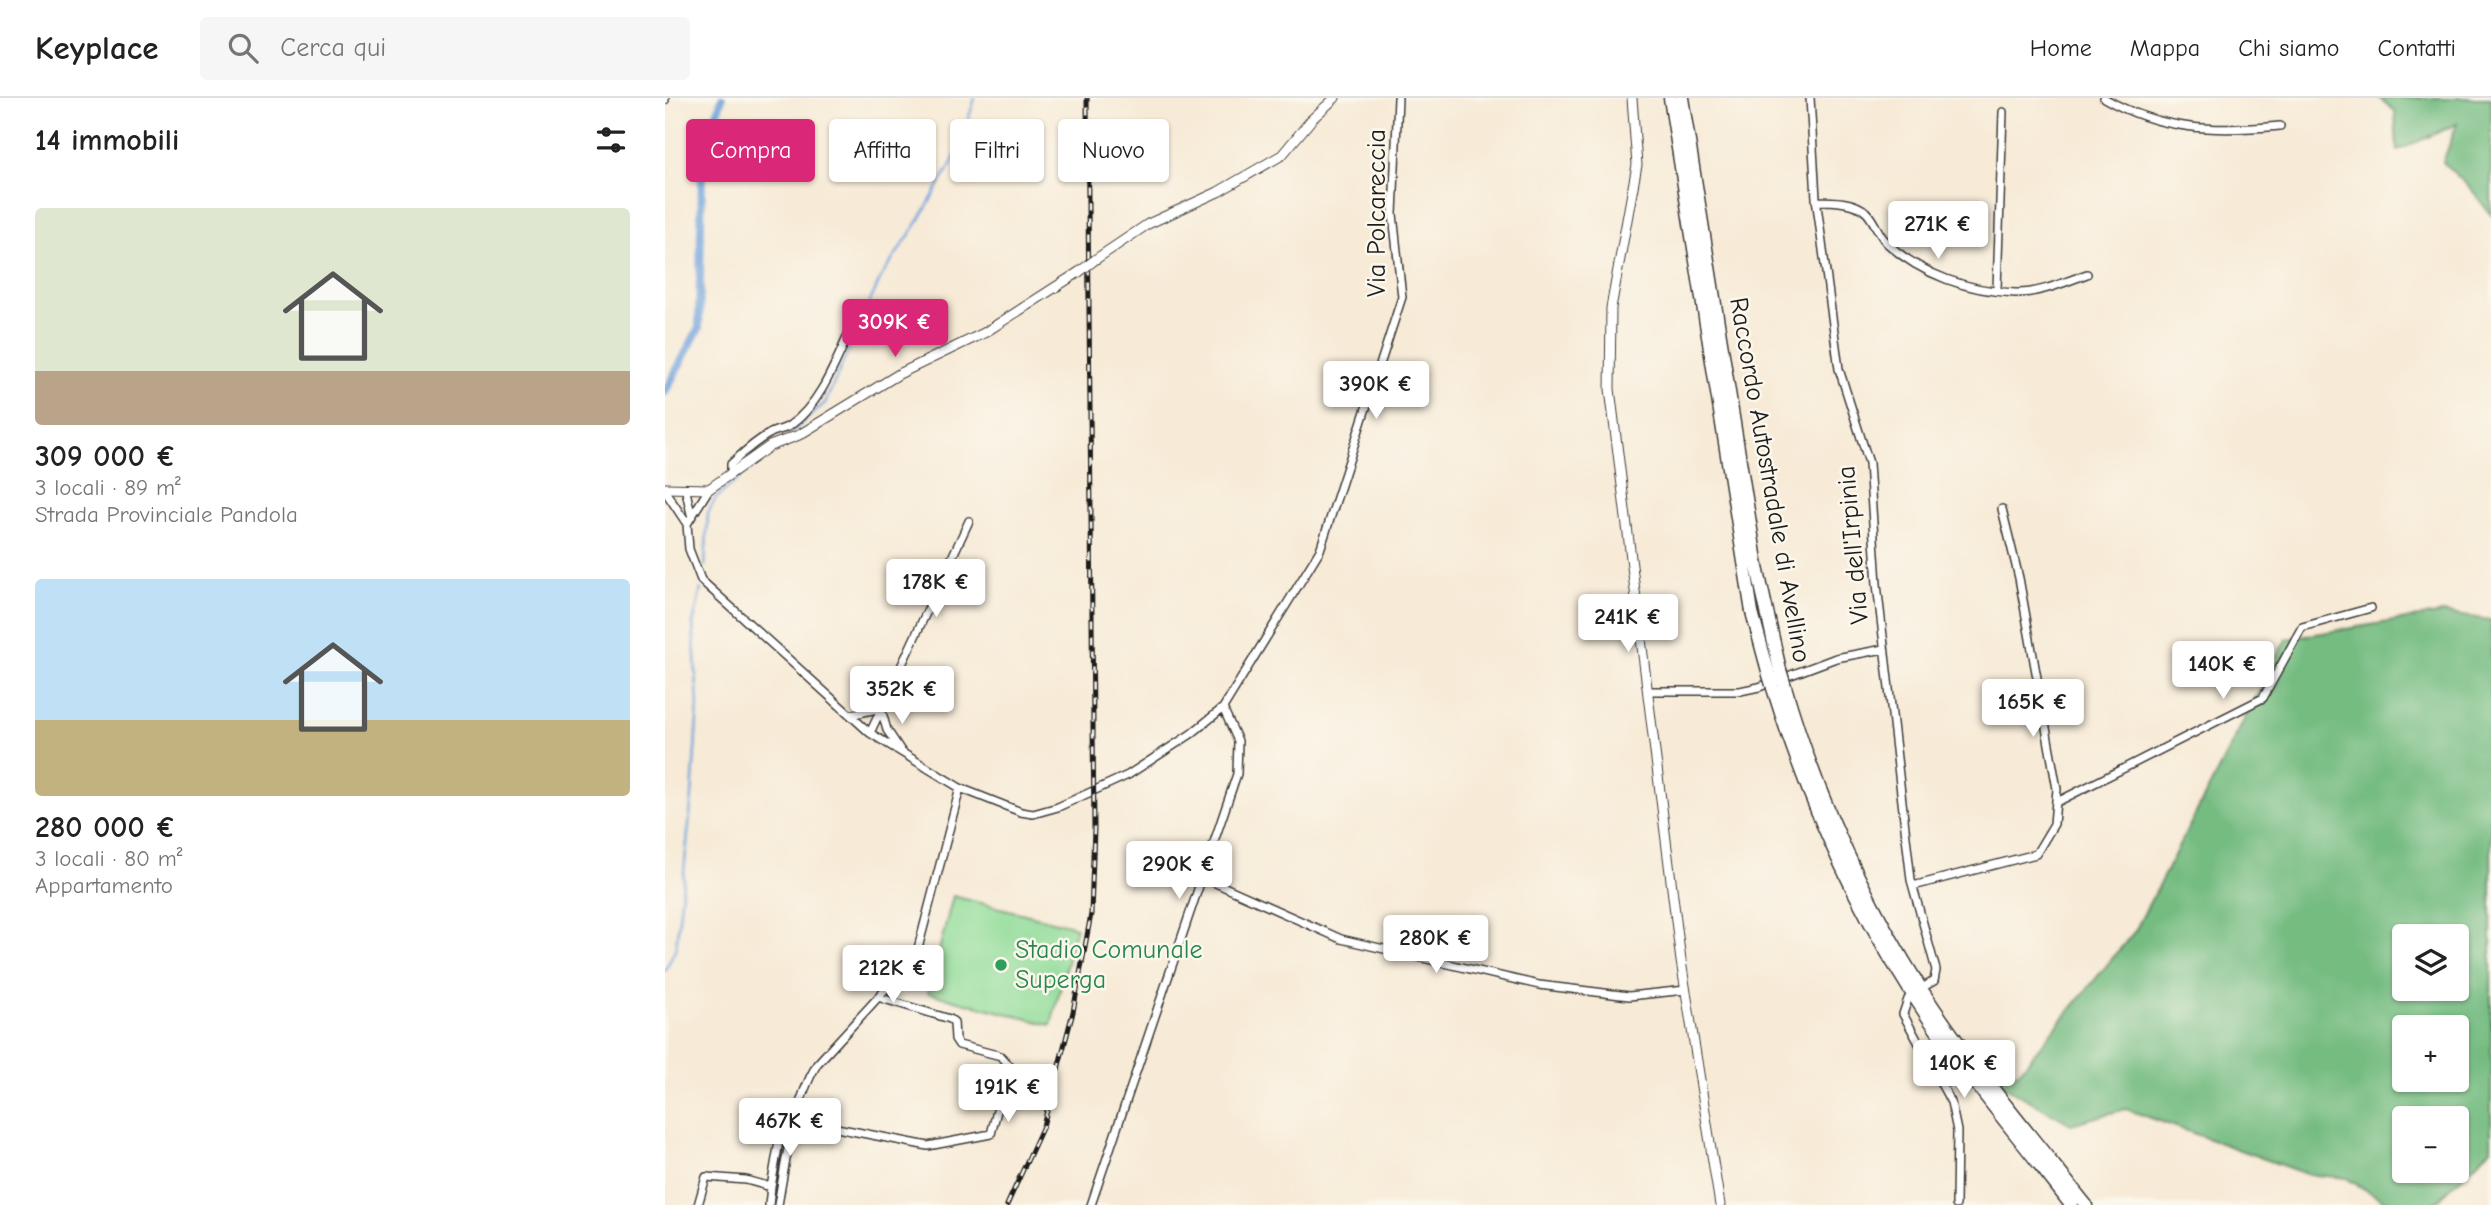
<!DOCTYPE html>
<html lang="it">
<meta charset="utf-8">
<style>
body{margin:0;font-family:"Comic Neue",sans-serif;background:#f6f6f6;color:#222;height:100vh;display:flex;flex-direction:column;font-size:26px;white-space:nowrap}
*{box-sizing:border-box;margin:0}
p{font-size:23px;color:#767676}
.icon{flex:none;width:38px;height:38px;fill:none;stroke:currentColor;stroke-width:2;stroke-linecap:round;stroke-linejoin:round}
.map{position:relative;flex:1;overflow:hidden}
.panel{display:flex;flex-direction:column;background:#fff;width:665px}
.panel>*{flex:none}
.guide{position:absolute;left:21px;top:21px;width:665px;height:63px;display:flex;gap:14px}
.buttons{position:absolute;left:1727px;top:826px;display:grid;gap:14px}
.buttons a{display:grid;place-items:center;width:77px;height:77px;border-radius:7px;background:#fff;box-shadow:0 2px 5px #0004;font-size:35px}
.price{position:absolute;translate:-50% -60px;padding:0 16px;border-radius:7px;background:#fff;color:#222;font-size:23px;line-height:46px;filter:drop-shadow(0 2px 4px #0008)}
.price::after{content:'';position:absolute;left:50%;top:42px;width:21px;height:16px;margin-left:-10px;background:inherit;clip-path:polygon(0 0,100% 0,50% 100%)}
.price.on{background:#db2777;color:#fff}
ul{padding:0;list-style:none}
li{display:grid;align-content:center;gap:14px;height:371px;padding:0 35px}
li span{display:grid;place-items:center;height:217px;border-radius:7px;color:#555}
li>.icon{margin-inline-start:auto}
span .icon{width:126px;height:126px;fill:#fffc;stroke-width:1}
li b{font-size:30px}
h2{display:flex;justify-content:space-between;align-items:center;height:84px;padding:0 35px;font-size:30px}
.chip{padding:0 24px;border-radius:7px;background:#fff;box-shadow:0 2px 5px #0004;font-size:24px;line-height:63px}
.chip.on{background:#db2777;color:#fff}
header{display:flex;align-items:center;gap:42px;box-sizing:border-box;height:98px;padding:0 35px;background:#fff;border-bottom:2px solid #e0e0e0}
header strong{font-size:33px}
nav{display:flex;gap:38px;margin-inline-start:auto;font-size:24px}
.search{width:490px;height:63px;background:#f6f6f6;display:flex;align-items:center;gap:18px;box-sizing:border-box;padding:0 24px;border-radius:7px;color:#767676;font-size:26px}
main{display:flex;flex:1;min-height:0}
.map>svg:first-child{display:block}
.green{fill:#90dc99;stroke:#567c5a;stroke-width:2}
.forest{fill:#74bc81;stroke:#486c4e;stroke-width:2;fill-rule:evenodd}
.lines{fill:none;stroke-linecap:round;stroke-linejoin:round}
.stream{stroke:#6ea2db;stroke-width:2.5}
.canal{stroke:#6ea2db;stroke-width:8}
.minor-casing{stroke:#3d3b38;stroke-width:10}
.tertiary-casing{stroke:#3d3b38;stroke-width:11}
.motorway-casing{stroke:#3d3b38;stroke-width:15}
.minor{stroke:#fff;stroke-width:7}
.tertiary{stroke:#fff;stroke-width:9}
.motorway{stroke:#fff;stroke-width:12}
.rail-casing{stroke:#1c1c1c;stroke-width:5}
.rail{stroke:#fbf7ec;stroke-width:2.5;stroke-dasharray:8;stroke-linecap:butt}
.tertiary-bridge-casing{stroke:#3d3b38;stroke-width:11;stroke-linecap:butt}
.motorway-bridge-casing{stroke:#3d3b38;stroke-width:15;stroke-linecap:butt}
.tertiary-bridge{stroke:#fff;stroke-width:9}
.motorway-bridge{stroke:#fff;stroke-width:12}
.leisure-dot{fill:#2e9e5b;stroke:#fbf7ec;stroke-width:2.5}
.labels{text-anchor:middle;dominant-baseline:central;stroke-width:5;stroke-linejoin:round;paint-order:stroke}
.street-label{font-size:26px;fill:#1c1c1c;stroke:#fbf7ec}
.leisure-label{font-size:26px;fill:#27864d;stroke:#fbf7ec;text-anchor:start}
</style>
<header>
<strong>Keyplace</strong>
<div class="search"><svg class="icon" aria-label="search" viewBox="0 0 24 24"><circle cx="10" cy="10" r="6"/><path d="M15 15l6 6"/></svg>Cerca qui</div>
<nav><a>Home</a><a>Mappa</a><a>Chi siamo</a><a>Contatti</a></nav>
</header>
<main>
<section class="panel">
<h2>14 immobili<svg class="icon" aria-label="filters" viewBox="0 0 24 24"><path d="M4 7h16M4 17h16"/><circle cx="9" cy="7" r="2"/><circle cx="15" cy="17" r="2"/></svg></h2>
<ul>
<li><span style="background:linear-gradient(#dfe7d0 75%,#b9a48a 0)"><svg class="icon" aria-label="home" viewBox="0 0 24 24"><path d="M3 11l9-7 9 7M6 9v11h12V9"/></svg></span><div><b>309 000 €</b><p>3 locali · 89 m²</p><p>Strada Provinciale Pandola</p></div></li>
<li><span style="background:linear-gradient(#bfe0f5 65%,#c2b280 0)"><svg class="icon" aria-label="home" viewBox="0 0 24 24"><path d="M3 11l9-7 9 7M6 9v11h12V9"/></svg></span><div><b>280 000 €</b><p>3 locali · 80 m²</p><p>Appartamento</p></div></li>
</ul>
</section>
<div class="map">
<svg width="1826" height="1107" viewBox="0 0 1826 1107">
<rect width="100%" height="100%" fill="#fbf7ec"/>
<filter id="ink" filterUnits="userSpaceOnUse"><feTurbulence type="fractalNoise" baseFrequency=".0143" numOctaves="2"/><feDisplacementMap in="SourceGraphic" scale="14" xChannelSelector="R" yChannelSelector="G"/><feConvolveMatrix kernelMatrix="1 2 1 2 8 2 1 2 1" color-interpolation-filters="sRGB"/></filter>
<filter id="wash" filterUnits="userSpaceOnUse"><feTurbulence type="fractalNoise" baseFrequency=".00686" numOctaves="4" result="noise"/><feDisplacementMap in="SourceGraphic" scale="28" xChannelSelector="R" yChannelSelector="G"/><feGaussianBlur stdDeviation="1.57" result="paint"/><feColorMatrix in="noise" values="0 0 0 0 0 0 0 0 0 0 0 0 0 0 0 0 0 1.4 0 .05"/><feComposite in="paint" operator="in"/></filter>
<g filter="url(#wash)">
<rect width="100%" height="100%" fill="#f7ead6"/>
<path class="green" d="M288,798L411,829L386,927L263,895Z"/>
<path class="forest" d="M1714,0H1826V117L1807,92L1778,64L1792,26L1732,53L1730,13Z
M1778,515L1826,522V1051L1768,1107H1726L1681,1080L1641,1076L1461,1011L1406,1026L1328,982L1354,974L1470,833L1621,541ZM1740,838H1792V891H1740ZM1740,929H1792V982H1740ZM1740,1020H1792V1073H1740Z"/>
<g class="lines">
<path class="stream" d="M126,334L160,305L216,179L255,121L293,54L310,0
M40,468L43,415L51,400L106,353
M0,873L11,849L27,698L33,606L28,526L36,491"/>
<path class="canal" d="M0,294L34,230L37,80L39,58L57,0"/>
</g>
</g>
<g filter="url(#ink)">
<g class="lines">
<defs>
<path id="minor" d="M1145,0L1151,100L1174,271L1204,365L1212,486L1246,782L1271,872L1269,883L1262,887
M1439,0C1496,33 1550,34 1615,28
M0,2V0
M1151,103C1166,103 1191,103 1202,115C1210,124 1214,138 1223,146C1257,177 1304,193 1350,195C1374,196 1400,184 1422,176
M1332,191L1338,14
M66,376V366C78,355 89,344 104,336C110,332 118,332 124,328C155,308 172,261 187,228
M0,393L22,426L24,451L36,482L205,635L295,690L356,714L368,716L393,709L463,677L526,636L558,610L573,643L572,676L426,1107
M21,393L26,416
M22,426L44,391
M983,593H1075L1094,589L1171,560L1219,551
M558,610L655,452L737,199L728,116L733,0
M216,611L222,632L236,653
M185,617L216,610
M205,635L304,423
M1392,704L1598,600L1637,529L1706,510
M537,779L676,841L874,887L964,898L1021,892
M1248,788L1371,756L1389,726L1392,691L1354,480L1337,411
M1243,901L1238,916L1286,1004L1292,1033L1291,1107
M131,1022L263,1048L326,1036L344,967L336,958L294,947L290,941L289,924L285,921L216,900
M106,1089L117,1026
M33,1107L41,1079L81,1082L106,1089L104,1107
M113,1107C121,1061 128,1007 152,966L251,858L295,690"/>
<path id="tertiary" d="M967,0L972,67L946,210L945,291L1016,863L1055,1107
M431,161L483,126L553,94L617,57L647,21L670,0
M0,390L44,391L105,348L134,337L234,276L319,235L414,174"/>
<path id="motorway" d="M1005,0L1087,514L1104,577
M1017,0L1092,469L1115,572
M1119,585C1150,693 1196,796 1256,891C1305,966 1365,1037 1421,1107
M1108,590C1144,708 1194,819 1264,921C1307,985 1359,1045 1406,1107"/>
</defs>
<use href="#minor" class="minor-casing"/>
<use href="#tertiary" class="tertiary-casing"/>
<use href="#motorway" class="motorway-casing"/>
<use href="#minor" class="minor"/>
<use href="#tertiary" class="tertiary"/>
<use href="#motorway" class="motorway"/>
<defs>
<path id="rail" d="M342,1107L378,1028L408,914L426,816L429,730L422,0"/>
</defs>
<use href="#rail" class="rail-casing"/>
<use href="#rail" class="rail"/>
<defs>
<path id="tertiary-bridge" d="M414,174L431,161"/>
<path id="motorway-bridge" d="M1115,572L1119,585
M1104,577L1108,590"/>
</defs>
<use href="#tertiary-bridge" class="tertiary-bridge-casing"/>
<use href="#motorway-bridge" class="motorway-bridge-casing"/>
<use href="#tertiary-bridge" class="tertiary-bridge"/>
<use href="#motorway-bridge" class="motorway-bridge"/>
</g>
</g>
<circle class="leisure-dot" cx="336" cy="867" r="7"/>
<g class="labels">
<g class="street-label">
<text transform="translate(712 115) rotate(-90)">Via Polcareccia</text>
<text transform="translate(1105 382) rotate(80)">Raccordo Autostradale di Avellino</text>
<text transform="translate(1188 447) rotate(-95)">Via dell'Irpinia</text>
</g>
<g class="leisure-label">
<text x="350" y="852">Stadio Comunale<tspan x="350" dy="30">Superga</tspan></text>
</g>
</g>
</svg>
<div class="buttons">
<a><svg class="icon" aria-label="layers" viewBox="0 0 24 24"><path d="M12 4l9 5-9 5-9-5zM3 14l9 5 9-5"/></svg></a>
<a>+</a>
<a>−</a>
</div>
<b class="price" style="left:1273px;top:163px">271K €</b>
<b class="price on" style="left:230px;top:261px">309K €</b>
<b class="price" style="left:711px;top:323px">390K €</b>
<b class="price" style="left:271px;top:521px">178K €</b>
<b class="price" style="left:963px;top:556px">241K €</b>
<b class="price" style="left:1558px;top:603px">140K €</b>
<b class="price" style="left:237px;top:628px">352K €</b>
<b class="price" style="left:1368px;top:641px">165K €</b>
<b class="price" style="left:514px;top:803px">290K €</b>
<b class="price" style="left:771px;top:877px">280K €</b>
<b class="price" style="left:228px;top:907px">212K €</b>
<b class="price" style="left:1299px;top:1002px">140K €</b>
<b class="price" style="left:343px;top:1026px">191K €</b>
<b class="price" style="left:125px;top:1060px">467K €</b>
<div class="guide">
<a class="chip on">Compra</a>
<a class="chip">Affitta</a>
<a class="chip">Filtri</a>
<a class="chip">Nuovo</a>
</div>
</div>
</main>
